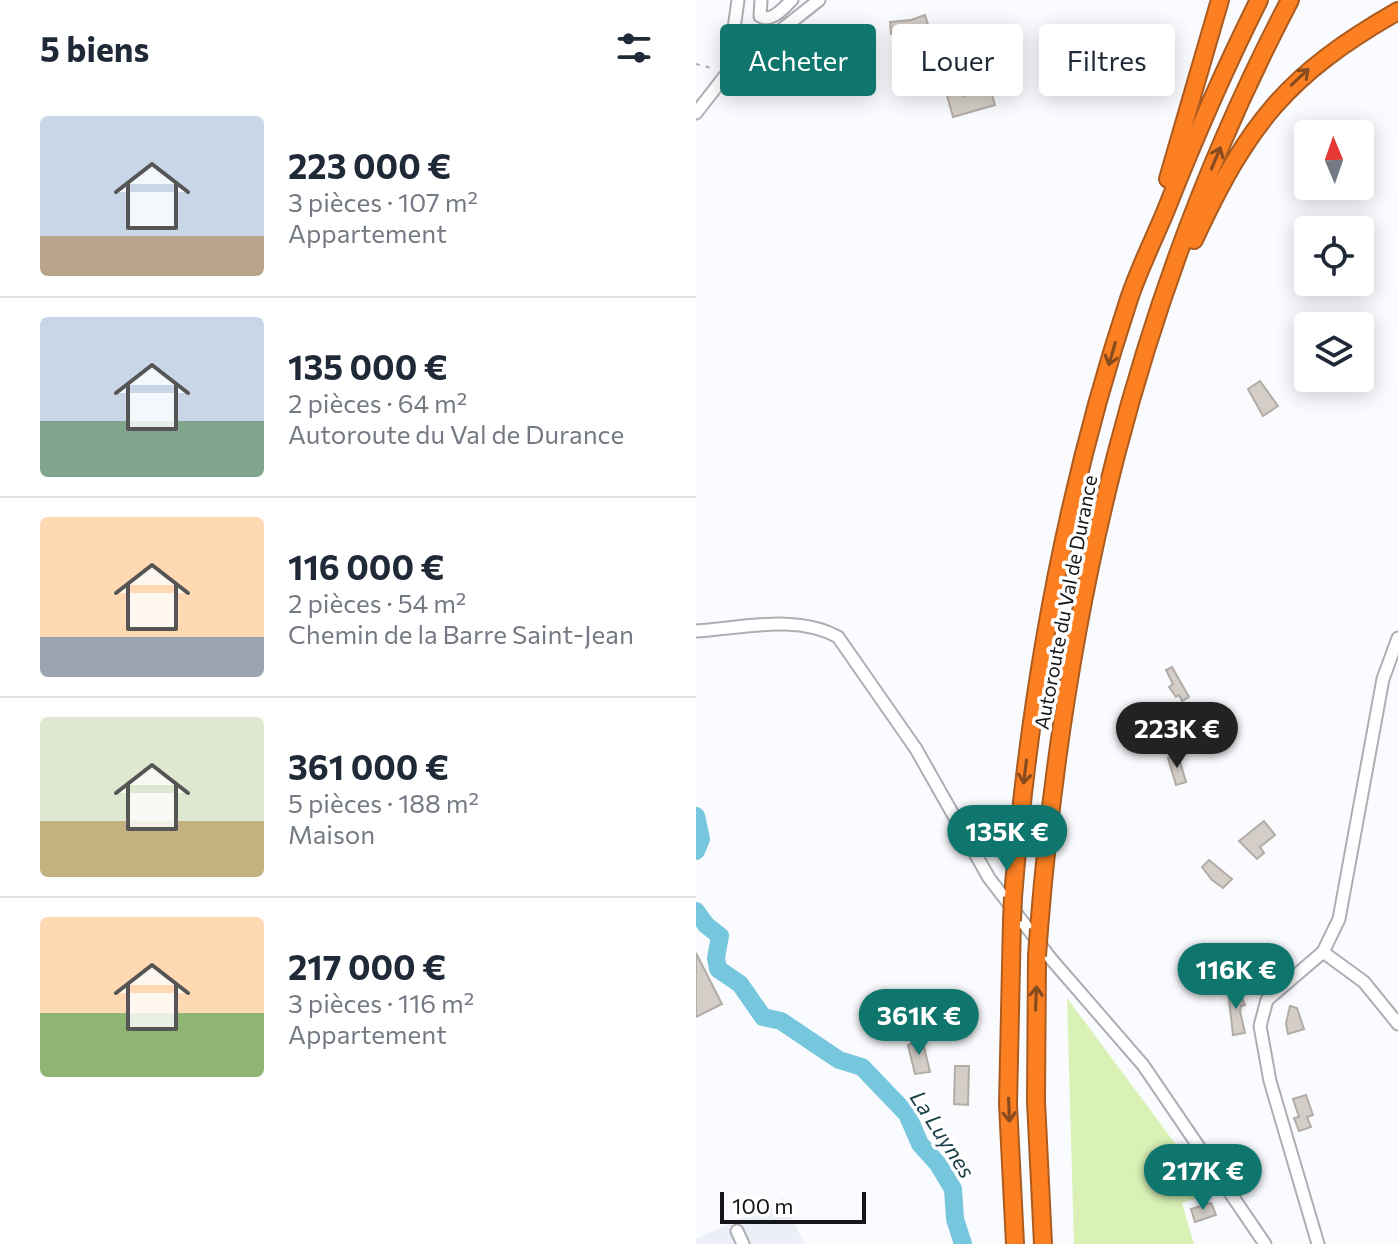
<!DOCTYPE html>
<html lang="fr">
<meta charset="utf-8">
<style>
body{margin:0;font-family:Commissioner,sans-serif;background:#f2f2f3;color:#1f2937;height:100vh;display:flex;flex-direction:column;font-size:30px;white-space:nowrap}
*{box-sizing:border-box;margin:0}
p{font-size:26px;color:#747a83}
.icon{flex:none;width:44px;height:44px;fill:none;stroke:currentColor;stroke-width:2;stroke-linecap:round;stroke-linejoin:round}
.map{position:relative;flex:1;overflow:hidden}
.side{display:flex;flex-direction:column;background:#fff;width:696px}
.side>*{flex:none}
.hud{position:absolute;left:24px;top:24px;width:558px;height:72px;display:flex;gap:16px}
.needle{width:52px;rotate:358deg}
.controls{position:absolute;left:598px;top:120px;display:grid;gap:16px}
.controls a{display:grid;place-items:center;width:80px;height:80px;border-radius:8px;background:#fff;box-shadow:0 4px 20px #0003;font-size:40px}
.scale{position:absolute;left:24px;bottom:20px;width:146px;box-sizing:border-box;padding-left:8px;border:4px solid #151619;border-top:0;font-size:22px;line-height:28px;white-space:nowrap;color:#151619;-webkit-text-stroke:6px #fff;paint-order:stroke}
.price{position:absolute;translate:-50% -68px;padding:0 18px;border-radius:28px;background:#0f766e;color:#fff;font-size:26px;line-height:52px;filter:drop-shadow(0 2px 4px #0008)}
.price::after{content:'';position:absolute;left:50%;top:48px;width:24px;height:18px;margin-left:-12px;background:inherit;clip-path:polygon(0 0,100% 0,50% 100%)}
.price.on{background:#222;color:#fff}
ul{padding:0;list-style:none}
li{display:flex;align-items:center;gap:24px;height:200px;padding:0 40px}
li+li{border-top:2px solid #e0e1e3}
li span{display:grid;place-items:center;flex:none;width:224px;height:160px;border-radius:8px;color:#555}
li>.icon{margin-inline-start:auto}
span .icon{width:96px;height:96px;fill:#fffc;stroke-width:1}
li b{font-size:34px}
h2{display:flex;justify-content:space-between;align-items:center;height:96px;padding:0 40px;font-size:34px}
.tag{padding:0 28px;border-radius:8px;background:#fff;box-shadow:0 4px 20px #0003;font-size:28px;line-height:72px}
.tag.on{background:#0f766e;color:#fff}
main{display:flex;flex:1;min-height:0}
.map>svg:first-child{display:block}
.built{fill:#edeff8}
.green{fill:#d9f1b5}
.lines{fill:none;stroke-linecap:round;stroke-linejoin:round}
.river{stroke:#76c7de;stroke-width:18}
.building{fill:#d5cec8;stroke:#b2aca6;stroke-width:2}
.minor-casing{stroke:#acaeb6;stroke-width:15}
.highway-casing{stroke:#ab5b1f;stroke-width:20}
.path{stroke:#b1b2b5;stroke-width:2;stroke-dasharray:4 6;stroke-linecap:butt}
.minor{stroke:#fff;stroke-width:11}
.highway{stroke:#fc8022;stroke-width:16}
.highway-bridge-casing{stroke:#ab5b1f;stroke-width:20;stroke-linecap:butt}
.highway-bridge{stroke:#fc8022;stroke-width:16}
.oneway{stroke:#884b1e}
.labels{text-anchor:middle;dominant-baseline:central;stroke-width:7;stroke-linejoin:round;paint-order:stroke}
.street-label{font-size:20px;fill:#151619;stroke:#fff}
.water-label{font-size:22px;font-style:italic;fill:#1c414b;stroke:#fff}
</style>
<main>
<section class="side">
<h2>5 biens<svg class="icon" aria-label="filters" viewBox="0 0 24 24"><path d="M4 7h16M4 17h16"/><circle cx="9" cy="7" r="2"/><circle cx="15" cy="17" r="2"/></svg></h2>
<ul>
<li><span style="background:linear-gradient(#c9d6e8 75%,#b9a48a 0)"><svg class="icon" aria-label="home" viewBox="0 0 24 24"><path d="M3 11l9-7 9 7M6 9v11h12V9"/></svg></span><div><b>223 000 €</b><p>3 pièces · 107 m²</p><p>Appartement</p></div></li>
<li><span style="background:linear-gradient(#c9d6e8 65%,#7fa58c 0)"><svg class="icon" aria-label="home" viewBox="0 0 24 24"><path d="M3 11l9-7 9 7M6 9v11h12V9"/></svg></span><div><b>135 000 €</b><p>2 pièces · 64 m²</p><p>Autoroute du Val de Durance</p></div></li>
<li><span style="background:linear-gradient(#ffd9b3 75%,#9aa5b1 0)"><svg class="icon" aria-label="home" viewBox="0 0 24 24"><path d="M3 11l9-7 9 7M6 9v11h12V9"/></svg></span><div><b>116 000 €</b><p>2 pièces · 54 m²</p><p>Chemin de la Barre Saint-Jean</p></div></li>
<li><span style="background:linear-gradient(#dfe7d0 65%,#c2b280 0)"><svg class="icon" aria-label="home" viewBox="0 0 24 24"><path d="M3 11l9-7 9 7M6 9v11h12V9"/></svg></span><div><b>361 000 €</b><p>5 pièces · 188 m²</p><p>Maison</p></div></li>
<li><span style="background:linear-gradient(#ffd9b3 60%,#8fb573 0)"><svg class="icon" aria-label="home" viewBox="0 0 24 24"><path d="M3 11l9-7 9 7M6 9v11h12V9"/></svg></span><div><b>217 000 €</b><p>3 pièces · 116 m²</p><p>Appartement</p></div></li>
</ul>
</section>
<div class="map">
<svg width="702" height="1244" viewBox="0 0 702 1244">
<rect width="100%" height="100%" fill="#fafbfe"/>
<path class="built" d="M87,1198L108,1244H0V1239Z"/>
<path class="green" d="M371,998L516,1193L486,1203L498,1244H378Z"/>
<g class="lines">
<path class="river" d="M0,816L5,839L0,851
M0,911L10,925L24,936L20,958L22,969L44,984L67,1017L85,1021L143,1060L166,1067L211,1114L224,1144L242,1164L257,1189L259,1219L267,1244"/>
</g>
<path class="building" d="M229,15L234,31L195,34L194,22L215,20Z
M255,60L267,96L294,88L299,105L257,117L247,81L253,79L248,62Z
M423,70H431L436,82L416,89L411,74Z
M564,381L582,406L567,416L552,389Z
M476,667L493,697L486,701L483,695L480,697L473,687L477,684L470,670Z
M482,755L490,782L480,785L472,758Z
M568,821L579,835L564,847L568,853L561,859L543,841Z
M513,860L536,879L527,888L516,880L506,867Z
M0,953L26,1004L0,1017Z
M542,988L549,1005L545,1006L544,1011L549,1033L537,1035L532,990Z
M594,1006L601,1008L608,1029L592,1034L590,1023Z
M226,1039L234,1072L219,1074L212,1045Z
M259,1066H273L272,1105L258,1104Z
M610,1095L617,1115L611,1117L615,1127L603,1131L598,1118L603,1117L597,1099Z
M515,1203L520,1215L499,1222L495,1209Z"/>
<g class="lines">
<defs>
<path id="minor" d="M65,0L64,16C76,23 87,8 96,0
M32,72L123,0
M0,113L32,72L42,0
M0,631C46,628 101,614 142,637L220,749L293,878L356,960L447,1065L569,1244
M627,952L668,982L702,1024
M41,1231L47,1244
M622,1244L574,1081L564,1026L571,1000L627,952L643,919L687,679L702,638"/>
<path id="highway" d="M472,179L524,0
M498,240C552,124 590,75 702,11
M317,897C333,695 369,492 433,299C443,269 458,239 470,210C498,139 529,68 563,0
M316,921L312,1104L319,1244
M343,929C369,604 441,291 594,0
M341,956L340,1101L347,1244"/>
</defs>
<use href="#minor" class="minor-casing"/>
<use href="#highway" class="highway-casing"/>
<path class="path" d="M0,64L19,69"/>
<use href="#minor" class="minor"/>
<use href="#highway" class="highway"/>
<defs>
<path id="highway-bridge" d="M316,921L317,897
M341,956L343,929"/>
</defs>
<use href="#highway-bridge" class="highway-bridge-casing"/>
<use href="#highway-bridge" class="highway-bridge"/>
</g>
<defs><path id="oneway-shaft" d="M-6 0H5M1.5-3L5.5 0L1.5 3" fill="none" stroke-width="1.6" stroke-linecap="round" stroke-linejoin="round" transform="scale(2)"/></defs>
<g class="oneway">
<use href="#oneway-shaft" transform="translate(604 77) rotate(-43)"/>
<use href="#oneway-shaft" transform="translate(520 158) rotate(-67)"/>
<use href="#oneway-shaft" transform="translate(416 354) rotate(106)"/>
<use href="#oneway-shaft" transform="translate(329 772) rotate(97)"/>
<use href="#oneway-shaft" transform="translate(340 998) rotate(-88)"/>
<use href="#oneway-shaft" transform="translate(313 1110) rotate(88)"/>
</g>
<g class="labels">
<g class="street-label">
<text transform="translate(369 602) rotate(-79)">Autoroute du Val de Durance</text>
</g>
<g class="water-label">
<text transform="translate(247 1134) rotate(57)">La Luynes</text>
</g>
</g>
</svg>
<div class="controls">
<a><svg class="needle" viewBox="-14 -14 28 28"><path d="M0-13l5 13h-10z" fill="#e53935"/><path d="M0 13l5-13h-10z" fill="#747a83"/></svg></a>
<a><svg class="icon" aria-label="locate" viewBox="0 0 24 24"><circle cx="12" cy="12" r="6"/><path d="M12 2v4M12 18v4M2 12h4M18 12h4"/></svg></a>
<a><svg class="icon" aria-label="layers" viewBox="0 0 24 24"><path d="M12 4l9 5-9 5-9-5zM3 14l9 5 9-5"/></svg></a>
</div>
<div class="scale">100 m</div>
<b class="price on" style="left:481px;top:770px">223K €</b>
<b class="price" style="left:311px;top:873px">135K €</b>
<b class="price" style="left:540px;top:1011px">116K €</b>
<b class="price" style="left:223px;top:1057px">361K €</b>
<b class="price" style="left:507px;top:1212px">217K €</b>
<div class="hud">
<a class="tag on">Acheter</a>
<a class="tag">Louer</a>
<a class="tag">Filtres</a>
</div>
</div>
</main>
